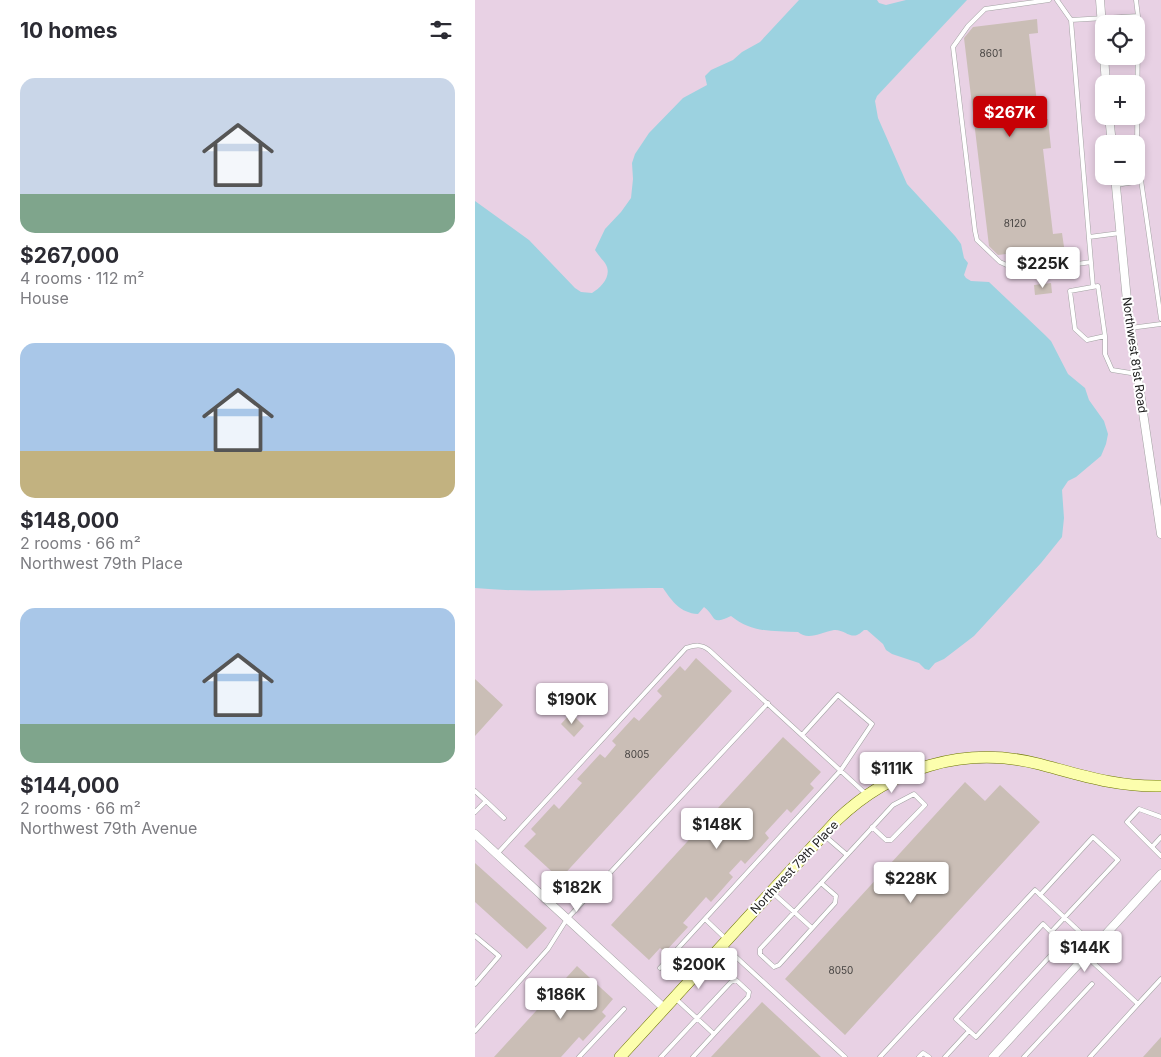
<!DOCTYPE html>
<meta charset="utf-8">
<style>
body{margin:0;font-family:Inter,sans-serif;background:#f2f2f3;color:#2b2b33;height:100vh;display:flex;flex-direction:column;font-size:19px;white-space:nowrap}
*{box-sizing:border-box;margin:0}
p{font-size:16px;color:#7c7c81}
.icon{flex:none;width:28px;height:28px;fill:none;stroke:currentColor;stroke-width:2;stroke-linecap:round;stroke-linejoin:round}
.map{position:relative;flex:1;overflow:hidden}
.drawer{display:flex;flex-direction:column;background:#fff;width:475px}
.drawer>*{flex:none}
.tools{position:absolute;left:620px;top:15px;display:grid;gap:10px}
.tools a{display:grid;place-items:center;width:50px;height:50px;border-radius:10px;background:#fff;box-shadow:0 2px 8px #0003;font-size:25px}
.price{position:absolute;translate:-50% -42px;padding:0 11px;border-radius:5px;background:#fff;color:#222;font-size:16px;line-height:32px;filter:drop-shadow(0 1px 2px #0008)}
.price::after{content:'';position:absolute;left:50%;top:30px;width:15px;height:11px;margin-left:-8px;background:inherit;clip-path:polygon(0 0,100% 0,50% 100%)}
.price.on{background:#c70005;color:#fff}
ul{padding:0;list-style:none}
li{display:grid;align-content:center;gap:10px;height:265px;padding:0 20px}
li span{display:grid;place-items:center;height:155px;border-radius:15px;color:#555}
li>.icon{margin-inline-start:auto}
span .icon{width:90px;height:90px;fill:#fffc;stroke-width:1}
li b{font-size:21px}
h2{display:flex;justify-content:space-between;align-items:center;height:60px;padding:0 20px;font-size:21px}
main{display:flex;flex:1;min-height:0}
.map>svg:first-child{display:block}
.industrial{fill:#e8d1e4;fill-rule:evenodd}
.water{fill:#9cd2e0}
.building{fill:#cabeb6}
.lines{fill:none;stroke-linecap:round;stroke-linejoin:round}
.service-casing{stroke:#a2a2a2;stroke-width:5}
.minor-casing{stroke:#a2a2a2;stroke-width:9}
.secondary-casing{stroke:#6b7500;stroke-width:12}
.service{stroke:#fff;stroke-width:4}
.minor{stroke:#fff;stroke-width:8}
.secondary{stroke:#fcfead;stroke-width:11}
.labels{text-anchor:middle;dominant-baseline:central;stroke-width:4;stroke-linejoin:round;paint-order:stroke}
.number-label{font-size:10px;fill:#474442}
.street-label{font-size:12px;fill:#1b1b1b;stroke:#fff}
</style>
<main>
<section class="drawer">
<h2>10 homes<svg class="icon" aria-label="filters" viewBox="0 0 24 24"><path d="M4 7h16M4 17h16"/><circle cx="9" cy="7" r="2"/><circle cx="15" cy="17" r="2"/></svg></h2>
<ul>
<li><span style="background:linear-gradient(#c9d6e8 75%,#7fa58c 0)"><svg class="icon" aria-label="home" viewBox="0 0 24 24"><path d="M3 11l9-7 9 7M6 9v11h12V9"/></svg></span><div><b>$267,000</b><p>4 rooms · 112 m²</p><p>House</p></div></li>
<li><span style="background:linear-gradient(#a9c7e8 70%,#c2b280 0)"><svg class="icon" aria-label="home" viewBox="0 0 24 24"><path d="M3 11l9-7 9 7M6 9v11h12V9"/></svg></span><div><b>$148,000</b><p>2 rooms · 66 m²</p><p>Northwest 79th Place</p></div></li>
<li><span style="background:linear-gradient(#a9c7e8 75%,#7fa58c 0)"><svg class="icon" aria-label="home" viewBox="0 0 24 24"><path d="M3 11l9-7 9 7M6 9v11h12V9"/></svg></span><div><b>$144,000</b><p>2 rooms · 66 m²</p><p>Northwest 79th Avenue</p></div></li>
</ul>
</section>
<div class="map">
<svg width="686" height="1057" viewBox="0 0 686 1057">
<rect width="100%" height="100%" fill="#eee9e0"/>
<path class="industrial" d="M0,0H686V1057H0ZM629,24H661V56H629ZM629,84H661V116H629ZM629,144H661V176H629Z"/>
<path class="water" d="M324,0H402L404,3L411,5L431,0H492L402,96L400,101L403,118L432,184L480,236L486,244L489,258L493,263L489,275L491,278L496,281L514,282L570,335L576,341L593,374L610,388L614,400L629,421L633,434L631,444L626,456L601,477L593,481L587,490L589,518L587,537L566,563L499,636L469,659L460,663L454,670L450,669L444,663L417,654L411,650L408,644L392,630H389C388,631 383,635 382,635C375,638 368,629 359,630C347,632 333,641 323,632C298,631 277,633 256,616C235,626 242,617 229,607L223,614C205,613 197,601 188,588C125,587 62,594 0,588V201L54,240L100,288L106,292L117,293C127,287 138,275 130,263C127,259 123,255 120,250L130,229L146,212L156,198L158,179L157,163L160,154L174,133L208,98L232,85L230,76L236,70L258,60L267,52L285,42Z"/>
<path class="building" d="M562,19L563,33L554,34L564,120L573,119L576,148L568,149L578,234L587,233L589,247L523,255L514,246L489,38L498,27Z
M576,283L577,293L560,295L559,285Z
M221,658L257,691L85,879L49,846L61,834L56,829L79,804L84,809L107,783L102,779L125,754L130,758L141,745L137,741L159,717L164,721L187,696L182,691L205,666L210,671Z
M0,679L28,705L0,736Z
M96,713L109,726L99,737L86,724Z
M308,737L346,772L335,784L339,788L316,813L312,809L290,833L294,838L270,864L266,860L254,873L258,877L236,902L231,897L208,923L213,927L190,952L185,948L174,960L136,925Z
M490,782L510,801L525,785L565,822L370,1035L310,979Z
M0,863L72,928L52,949L0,902Z
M102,966L138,999L127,1012L131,1016L108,1041L104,1037L86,1057H19Z
M287,1002L346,1057H236Z
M686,1037V1057H668Z"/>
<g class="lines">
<defs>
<path id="service" d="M574,0L510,9L493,26L478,47L500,231L502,240L525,262L547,272L616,262
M582,0L596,20
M661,0L663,16L662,152L686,319
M641,185L666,181
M614,237L645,233
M618,287L596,20L663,16
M655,328L686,324
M630,336L612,340L600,329L595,291L623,286L630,336V354L637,370L662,374
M0,791L11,801
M0,812L11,801L29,818
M686,817L664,809L652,822L686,856
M350,836L372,855L418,805L439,794L450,805L416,840H411L397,827
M677,847L686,837
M22,854L211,648C221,645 226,644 234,650L391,794
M346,883L361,896L360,903L304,965L299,967L285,954V949L372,855
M298,893L337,928
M565,895L618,837L643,860L576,932L568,924L481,1019L501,1037L588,942L576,932
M230,919L250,938
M0,936L24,956L0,984
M248,945L370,1057
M611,956L663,1004L615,1057
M185,968L366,770L397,724L363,695L327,735
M663,1004L686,979
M0,1031L73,949L92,919L293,703
M104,1057L149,1009
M186,1057L256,982L261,980L274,992L273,997L239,1034L201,999
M218,1057L239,1034
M405,1057L560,890L620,946
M444,1057L448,1053L454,1057
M470,1057L494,1031
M549,1057L617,984"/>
<path id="minor" d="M625,0L629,52
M629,56L631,84
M634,116L637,144
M640,176L653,311L686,534
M0,834L189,1008
M518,1057L686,874"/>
<path id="secondary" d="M145,1057L362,820C416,768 489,745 564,764C606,775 641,787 686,786"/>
</defs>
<use href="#service" class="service-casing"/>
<use href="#minor" class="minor-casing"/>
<use href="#secondary" class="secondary-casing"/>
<use href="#service" class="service"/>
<use href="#minor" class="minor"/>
<use href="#secondary" class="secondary"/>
</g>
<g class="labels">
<g class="number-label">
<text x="516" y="53">8601</text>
<text x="540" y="223">8120</text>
<text x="162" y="754">8005</text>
<text x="366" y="970">8050</text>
</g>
<g class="street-label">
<text transform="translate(660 355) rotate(82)">Northwest 81st Road</text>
<text transform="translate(319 867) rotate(-47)">Northwest 79th Place</text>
</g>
</g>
</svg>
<div class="tools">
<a><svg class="icon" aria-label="locate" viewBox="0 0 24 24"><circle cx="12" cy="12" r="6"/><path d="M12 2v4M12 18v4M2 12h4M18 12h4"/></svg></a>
<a>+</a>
<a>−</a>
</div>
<b class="price on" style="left:535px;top:138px">$267K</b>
<b class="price" style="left:568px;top:289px">$225K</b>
<b class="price" style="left:97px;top:725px">$190K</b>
<b class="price" style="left:417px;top:794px">$111K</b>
<b class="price" style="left:242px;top:850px">$148K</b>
<b class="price" style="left:436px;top:904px">$228K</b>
<b class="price" style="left:102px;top:913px">$182K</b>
<b class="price" style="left:610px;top:973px">$144K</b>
<b class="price" style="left:224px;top:990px">$200K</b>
<b class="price" style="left:86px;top:1020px">$186K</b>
</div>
</main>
